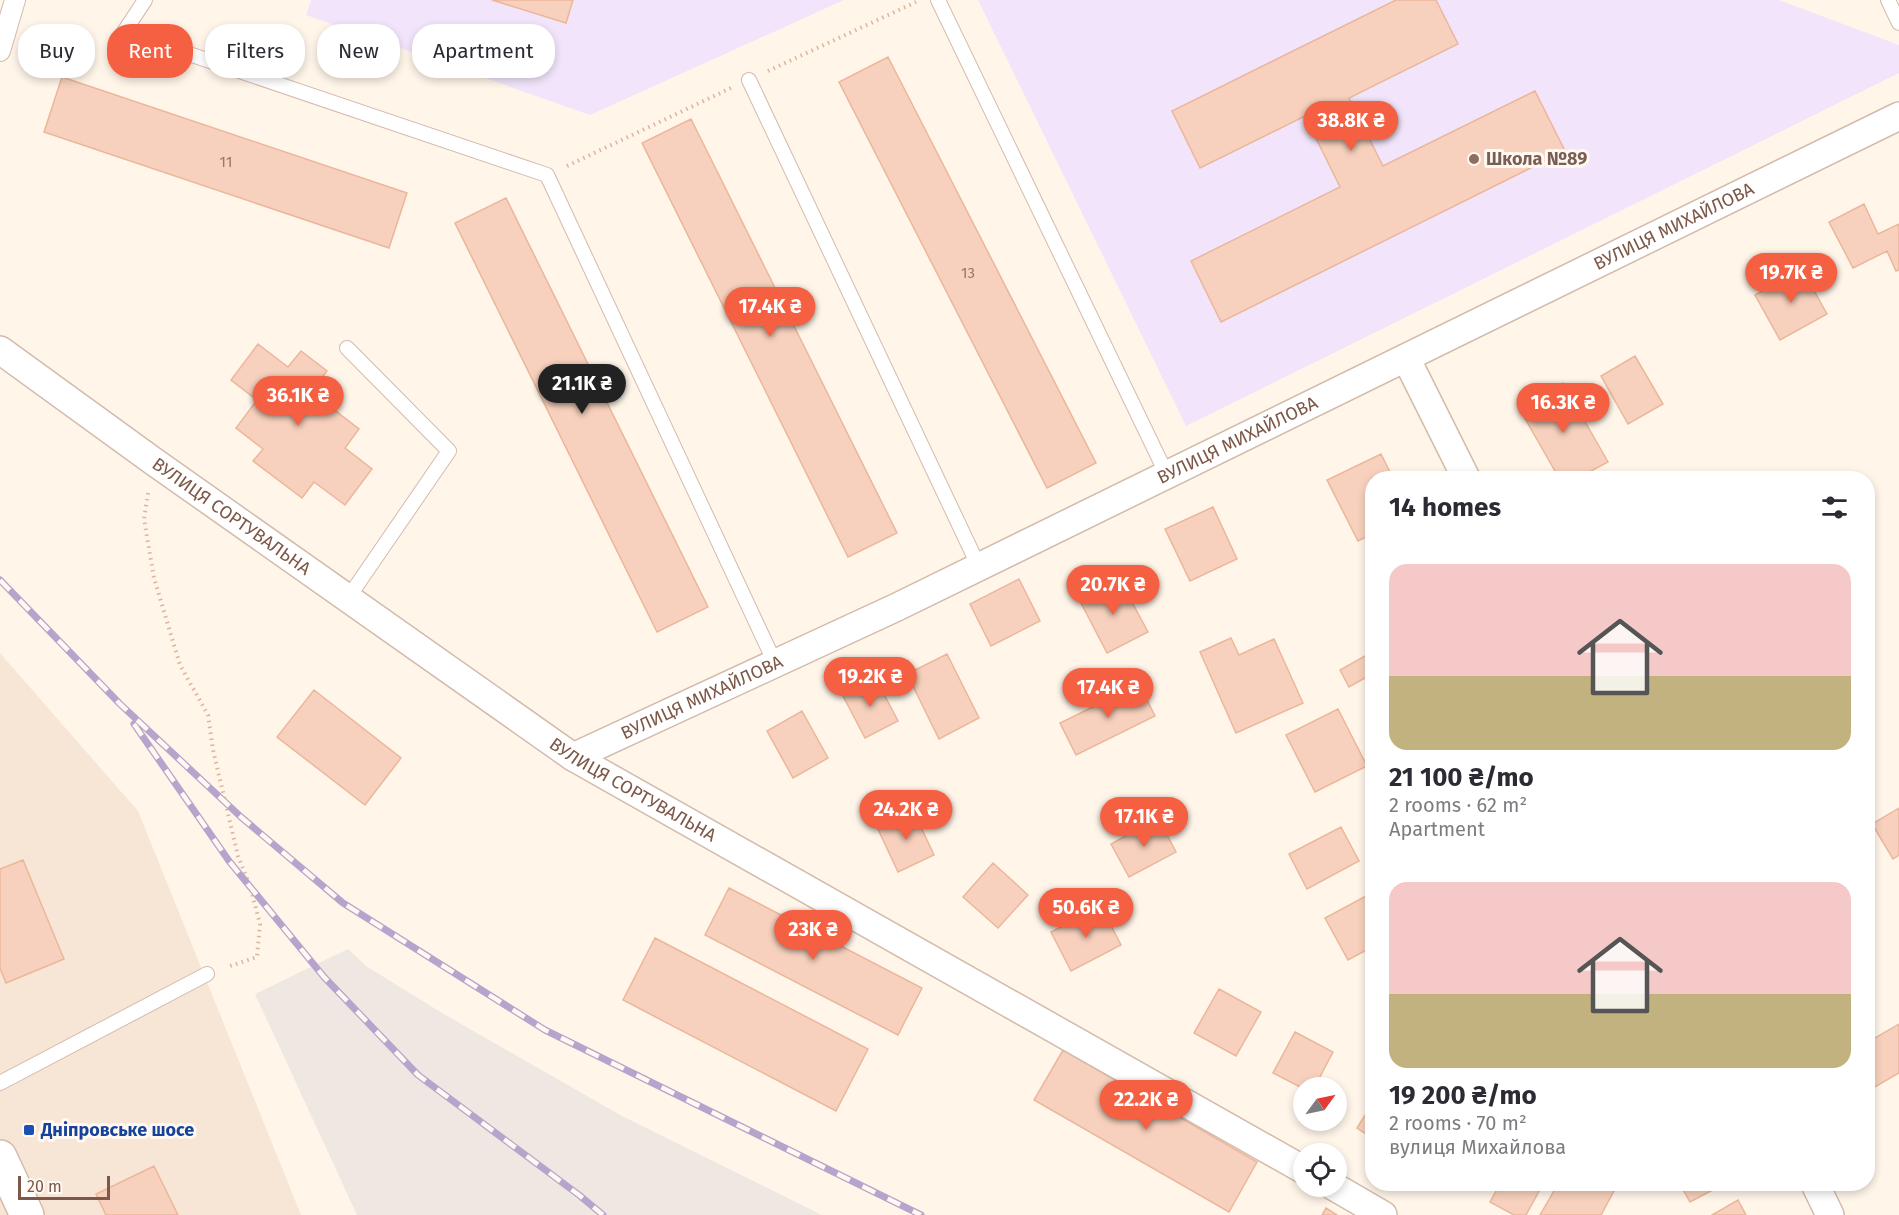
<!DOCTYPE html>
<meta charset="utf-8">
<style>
body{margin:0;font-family:"Fira Sans",sans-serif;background:#f2f2f3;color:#2b2b33;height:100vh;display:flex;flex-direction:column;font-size:22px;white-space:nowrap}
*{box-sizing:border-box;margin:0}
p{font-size:20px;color:#7c7c81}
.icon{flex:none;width:33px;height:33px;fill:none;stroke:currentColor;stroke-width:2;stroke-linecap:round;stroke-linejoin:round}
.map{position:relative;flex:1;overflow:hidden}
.sheet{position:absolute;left:1365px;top:471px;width:510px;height:720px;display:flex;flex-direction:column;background:#fff;border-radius:24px;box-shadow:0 3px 9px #0003}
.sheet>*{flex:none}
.hud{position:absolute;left:18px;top:24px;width:570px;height:54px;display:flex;gap:12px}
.needle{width:39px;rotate:57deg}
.buttons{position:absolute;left:1293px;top:1077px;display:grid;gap:12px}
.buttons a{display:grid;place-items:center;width:54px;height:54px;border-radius:50%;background:#fff;box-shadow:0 3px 9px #0003;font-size:30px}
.scale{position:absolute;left:18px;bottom:15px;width:92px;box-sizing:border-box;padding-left:6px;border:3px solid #7d5848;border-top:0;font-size:16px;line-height:21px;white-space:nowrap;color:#7d5848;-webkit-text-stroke:4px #fff9f1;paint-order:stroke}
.price{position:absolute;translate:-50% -51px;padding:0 14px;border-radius:21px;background:#f56042;color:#fff;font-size:20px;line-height:39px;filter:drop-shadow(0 2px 3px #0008)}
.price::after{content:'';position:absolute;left:50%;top:36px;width:18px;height:14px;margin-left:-9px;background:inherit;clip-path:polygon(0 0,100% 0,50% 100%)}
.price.on{background:#222;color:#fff}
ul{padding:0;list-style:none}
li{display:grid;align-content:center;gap:12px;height:318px;padding:0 24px}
li span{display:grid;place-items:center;height:186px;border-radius:18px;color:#555}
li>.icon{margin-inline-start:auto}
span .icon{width:108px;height:108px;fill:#fffc;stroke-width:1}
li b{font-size:26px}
h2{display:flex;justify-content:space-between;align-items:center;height:72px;padding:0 24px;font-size:26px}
.chip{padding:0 21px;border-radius:24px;background:#fff;box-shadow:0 3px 9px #0003;font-size:21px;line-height:54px}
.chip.on{background:#f56042;color:#fff}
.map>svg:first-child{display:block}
.residential{fill:#f7e6d6}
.industrial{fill:#efe8e2}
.education{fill:#f2e5fb}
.building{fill:#f7d1bd;stroke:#ecb69b;stroke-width:1.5}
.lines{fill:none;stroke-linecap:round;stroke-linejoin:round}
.service-casing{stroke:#d3bbac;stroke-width:16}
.pedestrian-casing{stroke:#d3bbac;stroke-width:22}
.minor-casing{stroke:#d3bbac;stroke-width:30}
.tertiary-casing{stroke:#d3bbac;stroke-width:36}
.path{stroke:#ddb49f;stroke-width:4;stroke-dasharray:1.5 4.5;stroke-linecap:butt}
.service{stroke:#fff;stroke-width:14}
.pedestrian{stroke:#fff;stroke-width:20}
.minor{stroke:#fff;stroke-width:27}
.tertiary{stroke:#fff;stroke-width:33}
.rail-casing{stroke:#b7a4cc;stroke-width:7}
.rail{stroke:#fff9f1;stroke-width:4.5;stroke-dasharray:14;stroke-linecap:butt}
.education-dot{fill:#8d6e63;stroke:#fff9f1;stroke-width:2}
.transit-dot{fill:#1a4fb4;stroke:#fff9f1;stroke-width:2}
.labels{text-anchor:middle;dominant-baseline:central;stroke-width:6;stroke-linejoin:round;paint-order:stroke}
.number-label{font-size:15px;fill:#9c7665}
.education-label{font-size:18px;font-weight:bold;fill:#785e54;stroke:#fff9f1;text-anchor:start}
.street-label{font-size:18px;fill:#7d5848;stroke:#fff9f1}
.transit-label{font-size:18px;font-weight:bold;fill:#164399;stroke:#fff9f1;text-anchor:start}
</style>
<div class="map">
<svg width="1899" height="1215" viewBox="0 0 1899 1215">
<rect width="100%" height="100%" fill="#fff5e9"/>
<path class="residential" d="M0,653L138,811L301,1215H0Z"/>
<path class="industrial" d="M348,949L366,966L442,1013L622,1116L822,1215H357L255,994Z"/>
<path class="education" d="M311,0H844L590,115L306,15Z
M978,0H1779L1899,45V73L1186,426Z"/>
<path class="building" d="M492,0H573L566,23Z
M1396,0H1436L1458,44L1349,98L1383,166L1535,91L1565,151L1221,322L1191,261L1340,187L1305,116L1200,168L1172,111Z
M888,57L1096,463L1047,488L839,82Z
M62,77L407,193L389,248L44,132Z
M691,119L897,533L848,557L642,143Z
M506,198L708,607L657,632L455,223Z
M1864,204L1878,234L1899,224V270L1896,271L1887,251L1853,268L1829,222Z
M1802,269L1827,314L1780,340L1755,295Z
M258,344L288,367L301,351L327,371L311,392L359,429L345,448L372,469L345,505L314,482L302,498L253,461L263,449L236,428L257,400L231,380Z
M1635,356L1663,404L1628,424L1601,376Z
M1563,383L1608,462L1578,478H1559L1519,408Z
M1381,454L1393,478H1372V534L1358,541L1327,480Z
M1213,507L1237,559L1190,581L1165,529Z
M1119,578L1148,632L1107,653L1079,599Z
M1019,579L1040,621L991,646L970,604Z
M1231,638L1239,655L1274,639L1303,703L1236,733L1200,652Z
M1372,652V674L1349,687L1340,670Z
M947,654L979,718L939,739L907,674Z
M875,677L898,721L865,738L842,694Z
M1139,684L1155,716L1076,755L1060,723Z
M314,690L401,758L365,805L277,737Z
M1338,709L1367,766L1315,792L1286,735Z
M802,711L828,758L793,778L767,731Z
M1899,808V855L1893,859L1872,824Z
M913,810L934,855L898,872L877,827Z
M1158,818L1176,852L1129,877L1111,844Z
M1341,827L1359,861L1307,889L1289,854Z
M23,860L64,959L6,983L0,968V869Z
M993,863L1028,895L998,928L963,897Z
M729,888L922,988L898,1035L705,935Z
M1366,896L1372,908V947L1348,960L1325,918Z
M1101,906L1121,945L1071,971L1051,932Z
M655,938L868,1049L836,1111L623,1000Z
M1219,989L1261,1012L1236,1056L1194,1033Z
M1899,1024V1073L1868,1091V1042Z
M1295,1032L1333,1052L1314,1088H1304V1089L1273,1073Z
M1063,1050L1257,1162L1229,1212L1034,1100Z
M1372,1104V1138L1357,1128Z
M154,1166L178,1215H106L96,1194Z
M1500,1184H1543L1526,1215H1514L1490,1202Z
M1558,1184H1606L1615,1189L1601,1215H1540Z
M1680,1184H1724L1690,1202Z
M1738,1200L1746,1215H1712Z
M1326,1208L1337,1215H1322Z"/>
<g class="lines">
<defs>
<path id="service" d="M145,0L124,32L547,175L775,663
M938,0L1167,475
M1888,0L1899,23
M749,80L979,567
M347,348L449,451L348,598
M0,1083L207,974"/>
<path id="pedestrian" d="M0,51L15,0"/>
<g id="minor">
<path id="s1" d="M0,350L153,461L573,757L1304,1170"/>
<path d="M1406,358L1466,478"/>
<path id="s2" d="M573,757L897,607L1899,116"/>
<path d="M1815,1184L1830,1215"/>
<path d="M1333,1186L1383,1215"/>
</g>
<path id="tertiary" d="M0,1157L27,1215"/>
</defs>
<use href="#service" class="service-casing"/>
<use href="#pedestrian" class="pedestrian-casing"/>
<use href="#minor" class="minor-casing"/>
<use href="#tertiary" class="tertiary-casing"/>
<path class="path" d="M768,71L916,2
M567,166L731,88
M148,493L144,519L154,578L180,665L208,715L213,750L238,856L250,886L260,924L257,957L227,967"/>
<use href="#service" class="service"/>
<use href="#pedestrian" class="pedestrian"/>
<use href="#minor" class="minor"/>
<use href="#tertiary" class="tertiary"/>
<defs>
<path id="rail" d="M0,580L120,704L241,817L343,903L545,1030L921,1215
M134,724L229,861L324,977L418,1075L579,1195L603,1215"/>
</defs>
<use href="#rail" class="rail-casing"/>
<use href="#rail" class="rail"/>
</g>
<circle class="education-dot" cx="1474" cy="159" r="6"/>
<rect class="transit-dot" x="23" y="1124" width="12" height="12" rx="3"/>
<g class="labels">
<g class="number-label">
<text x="226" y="162">11</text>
<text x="968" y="273">13</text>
</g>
<g class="education-label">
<text x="1486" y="159">Школа №89</text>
</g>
<g class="street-label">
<text stroke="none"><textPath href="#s2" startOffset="1222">ВУЛИЦЯ МИХАЙЛОВА</textPath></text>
<text stroke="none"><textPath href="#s2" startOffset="736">ВУЛИЦЯ МИХАЙЛОВА</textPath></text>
<text stroke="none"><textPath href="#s1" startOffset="285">ВУЛИЦЯ СОРТУВАЛЬНА</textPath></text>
<text stroke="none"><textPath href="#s2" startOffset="142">ВУЛИЦЯ МИХАЙЛОВА</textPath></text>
<text stroke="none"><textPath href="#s1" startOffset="771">ВУЛИЦЯ СОРТУВАЛЬНА</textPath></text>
</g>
<g class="transit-label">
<text x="41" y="1130">Дніпровське шосе</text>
</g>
</g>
</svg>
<div class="buttons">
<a><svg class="needle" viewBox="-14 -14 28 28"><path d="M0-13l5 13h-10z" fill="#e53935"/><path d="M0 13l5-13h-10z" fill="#7c7c81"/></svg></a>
<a><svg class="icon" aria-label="locate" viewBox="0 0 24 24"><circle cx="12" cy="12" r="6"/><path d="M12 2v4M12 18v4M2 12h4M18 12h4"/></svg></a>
</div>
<div class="scale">20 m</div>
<b class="price" style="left:1351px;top:152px">38.8K ₴</b>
<b class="price" style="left:1791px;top:304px">19.7K ₴</b>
<b class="price" style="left:770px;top:338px">17.4K ₴</b>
<b class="price on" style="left:582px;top:415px">21.1K ₴</b>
<b class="price" style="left:298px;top:427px">36.1K ₴</b>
<b class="price" style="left:1563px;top:434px">16.3K ₴</b>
<b class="price" style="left:1113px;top:616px">20.7K ₴</b>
<b class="price" style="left:870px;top:708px">19.2K ₴</b>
<b class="price" style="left:1108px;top:719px">17.4K ₴</b>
<b class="price" style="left:906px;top:841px">24.2K ₴</b>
<b class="price" style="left:1144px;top:848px">17.1K ₴</b>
<b class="price" style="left:1086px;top:939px">50.6K ₴</b>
<b class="price" style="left:813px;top:961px">23K ₴</b>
<b class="price" style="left:1146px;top:1131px">22.2K ₴</b>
<div class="hud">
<a class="chip">Buy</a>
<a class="chip on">Rent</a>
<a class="chip">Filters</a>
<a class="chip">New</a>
<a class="chip">Apartment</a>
</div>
<section class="sheet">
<h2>14 homes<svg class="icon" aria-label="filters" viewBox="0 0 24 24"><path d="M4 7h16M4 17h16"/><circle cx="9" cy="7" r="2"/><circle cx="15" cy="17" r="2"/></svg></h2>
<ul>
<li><span style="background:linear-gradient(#f6c9c9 60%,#c2b280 0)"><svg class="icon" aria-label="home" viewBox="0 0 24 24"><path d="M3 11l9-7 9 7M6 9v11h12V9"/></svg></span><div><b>21 100 ₴/mo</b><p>2 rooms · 62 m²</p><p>Apartment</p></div></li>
<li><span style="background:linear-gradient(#f6c9c9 60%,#c2b280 0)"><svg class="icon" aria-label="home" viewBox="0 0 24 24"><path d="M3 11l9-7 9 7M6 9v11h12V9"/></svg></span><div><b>19 200 ₴/mo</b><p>2 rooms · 70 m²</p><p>вулиця Михайлова</p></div></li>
</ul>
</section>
</div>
